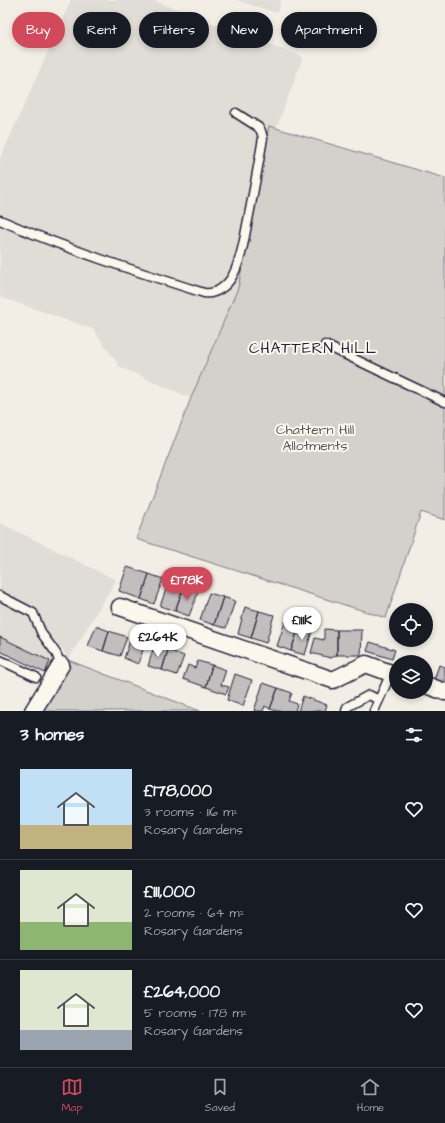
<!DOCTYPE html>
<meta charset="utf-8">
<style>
body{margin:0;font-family:"Architects Daughter",sans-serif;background:#20242c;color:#f1f3f6;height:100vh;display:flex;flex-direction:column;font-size:15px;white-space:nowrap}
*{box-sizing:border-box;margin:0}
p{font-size:13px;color:#9ea1a6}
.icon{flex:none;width:22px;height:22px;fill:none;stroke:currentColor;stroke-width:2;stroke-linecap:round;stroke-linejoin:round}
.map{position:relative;height:711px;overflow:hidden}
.sheet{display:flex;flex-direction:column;background:#171b24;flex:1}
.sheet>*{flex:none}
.banner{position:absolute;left:12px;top:12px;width:421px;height:36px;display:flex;gap:8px}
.fabs{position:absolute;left:389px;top:603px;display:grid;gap:8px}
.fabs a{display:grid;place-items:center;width:44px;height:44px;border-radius:50%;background:#171b24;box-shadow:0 2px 6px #0003;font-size:20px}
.price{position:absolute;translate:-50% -34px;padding:0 9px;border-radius:14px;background:#fff;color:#222;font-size:13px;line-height:26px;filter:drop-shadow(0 1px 2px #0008)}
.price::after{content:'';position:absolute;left:50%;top:24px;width:12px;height:9px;margin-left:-6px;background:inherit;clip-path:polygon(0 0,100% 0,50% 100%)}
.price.selected{background:#d1495b;color:#fff}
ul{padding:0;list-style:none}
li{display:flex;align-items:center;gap:12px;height:100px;padding:0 20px}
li+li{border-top:1px solid #363941}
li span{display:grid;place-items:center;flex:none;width:112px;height:80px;border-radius:0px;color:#555}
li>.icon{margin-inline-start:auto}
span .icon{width:48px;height:48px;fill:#fffc;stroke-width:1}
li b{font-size:17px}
h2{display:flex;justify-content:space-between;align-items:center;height:48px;padding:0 20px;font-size:17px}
.tag{padding:0 14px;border-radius:18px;background:#171b24;box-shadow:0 2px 6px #0003;font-size:14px;line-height:36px}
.tag.selected{background:#d1495b;color:#fff}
.dock{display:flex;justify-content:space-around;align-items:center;height:56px;border-top:1px solid #363941;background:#171b24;font-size:11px;color:#9ea1a6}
.dock a{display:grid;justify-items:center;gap:2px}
.dock .selected{color:#d1495b}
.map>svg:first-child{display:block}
.built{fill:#e0dcd6}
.green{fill:#d4d1cc;stroke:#7b7a84}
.building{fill:#c2bebe;stroke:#22223b}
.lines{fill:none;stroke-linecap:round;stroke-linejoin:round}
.service-casing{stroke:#22223b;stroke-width:11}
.minor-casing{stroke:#22223b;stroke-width:19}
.service{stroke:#fbf7ec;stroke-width:8}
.minor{stroke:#fbf7ec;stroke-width:16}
.labels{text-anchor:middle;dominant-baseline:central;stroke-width:4;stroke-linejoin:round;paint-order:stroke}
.park-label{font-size:14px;fill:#575766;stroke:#fbf7ec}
.neighbourhood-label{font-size:15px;letter-spacing:1px;fill:#22223b;stroke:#fbf7ec}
</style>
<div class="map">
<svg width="445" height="711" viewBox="0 0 445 711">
<rect width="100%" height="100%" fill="#f2eee5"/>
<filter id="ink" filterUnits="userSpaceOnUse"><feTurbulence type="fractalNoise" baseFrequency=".025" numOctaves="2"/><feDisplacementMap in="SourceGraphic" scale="8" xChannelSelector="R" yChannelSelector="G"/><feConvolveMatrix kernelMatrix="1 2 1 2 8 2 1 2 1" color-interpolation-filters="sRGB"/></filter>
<g filter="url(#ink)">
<path class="built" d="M71,0H152L303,57L276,129L269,127L238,288L191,398L120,367L93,329L0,297V159Z
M236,0H281L277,13Z
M0,523L116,580L68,660L62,648L56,653L50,661L0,637Z"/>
<path class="green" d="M269,126L445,178V520L421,512L386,618L136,539L191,398L238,288Z
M68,660L200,711H38Z"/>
<path class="building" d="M127,567L149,574L141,599L119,591Z
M149,574L163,579L154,604L141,599Z
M169,581L184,586L175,611L160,606Z
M184,586L199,590L189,616L175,611Z
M209,593L223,597L214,625L200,620Z
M223,597L235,601L226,628L214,625Z
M245,607L259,611L251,638L238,634Z
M259,611L274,615L266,643L251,638Z
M285,622L299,626L291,651L277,646Z
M96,626L109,631L103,651L88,646Z
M299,626L312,631L305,655L291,651Z
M324,629L337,630V655L331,658L311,653L315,638L324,640Z
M337,630H362L361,655H337Z
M109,631L127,637L120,656L103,651Z
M0,637L50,661L45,673L0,651Z
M131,638L145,644L138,664L124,658Z
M370,642L395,650L392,659L367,651Z
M154,646L168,650L162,670L148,666Z
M168,650L184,656L177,675L162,670Z
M198,661L212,665L206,687L183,679L188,665L195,668Z
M212,665L226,670L221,685L229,687L226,694L206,687Z
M439,665L445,667V688L439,686L440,682L434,680Z
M235,674L252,680L243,706L227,700Z
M263,683L278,688L270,709L265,706L263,711H254Z
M278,688L292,693L289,701L297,704L295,711H277L270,709Z
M303,696L327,705L325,711H298Z"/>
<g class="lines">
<defs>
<path id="service" d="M0,220C66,249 135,271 204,293C216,295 228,285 233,275C241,260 244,241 247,225C253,196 258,167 263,138L261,131L258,127L236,113
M325,345L445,402
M0,596L33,613L42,634L56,653L61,665
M0,660L36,677
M346,711L347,707L369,695L379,700
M374,711L391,673"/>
<path id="minor" d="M120,607L333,680L366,664L396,675
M426,685L445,692
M33,711L61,665"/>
</defs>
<use href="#service" class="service-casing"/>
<use href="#minor" class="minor-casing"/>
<use href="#service" class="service"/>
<use href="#minor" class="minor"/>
</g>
</g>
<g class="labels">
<g class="park-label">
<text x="315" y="430">Chattern Hill<tspan x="315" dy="16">Allotments</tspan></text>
</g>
<g class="neighbourhood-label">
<text x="313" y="348">CHATTERN HILL</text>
</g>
</g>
</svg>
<div class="fabs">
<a><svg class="icon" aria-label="locate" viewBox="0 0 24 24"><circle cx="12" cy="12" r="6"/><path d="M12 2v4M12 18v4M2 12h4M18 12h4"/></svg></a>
<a><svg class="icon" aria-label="layers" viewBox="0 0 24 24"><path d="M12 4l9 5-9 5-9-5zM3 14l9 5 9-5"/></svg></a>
</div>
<b class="price selected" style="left:187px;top:601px">£178K</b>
<b class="price" style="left:302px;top:641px">£111K</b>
<b class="price" style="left:158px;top:658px">£264K</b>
<div class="banner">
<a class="tag selected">Buy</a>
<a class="tag">Rent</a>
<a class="tag">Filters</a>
<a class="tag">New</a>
<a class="tag">Apartment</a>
</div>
</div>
<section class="sheet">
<h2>3 homes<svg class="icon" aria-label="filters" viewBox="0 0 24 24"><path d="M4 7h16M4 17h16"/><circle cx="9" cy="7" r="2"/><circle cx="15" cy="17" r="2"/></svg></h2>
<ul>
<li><span style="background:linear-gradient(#bfe0f5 70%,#c2b280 0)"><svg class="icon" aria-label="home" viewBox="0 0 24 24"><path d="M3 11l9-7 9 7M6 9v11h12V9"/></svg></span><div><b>£178,000</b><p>3 rooms · 116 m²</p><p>Rosary Gardens</p></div><svg class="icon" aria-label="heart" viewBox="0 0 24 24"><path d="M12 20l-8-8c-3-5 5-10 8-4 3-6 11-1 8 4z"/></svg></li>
<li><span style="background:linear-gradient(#dfe7d0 65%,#8fb573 0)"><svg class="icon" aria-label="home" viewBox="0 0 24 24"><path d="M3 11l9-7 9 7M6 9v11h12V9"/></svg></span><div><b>£111,000</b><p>2 rooms · 64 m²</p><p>Rosary Gardens</p></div><svg class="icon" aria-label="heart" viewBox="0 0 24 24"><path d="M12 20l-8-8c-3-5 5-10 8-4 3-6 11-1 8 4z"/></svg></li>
<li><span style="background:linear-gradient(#dfe7d0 75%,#9aa5b1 0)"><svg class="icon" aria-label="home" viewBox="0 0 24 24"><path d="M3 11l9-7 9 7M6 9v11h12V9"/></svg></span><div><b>£264,000</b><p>5 rooms · 178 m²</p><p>Rosary Gardens</p></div><svg class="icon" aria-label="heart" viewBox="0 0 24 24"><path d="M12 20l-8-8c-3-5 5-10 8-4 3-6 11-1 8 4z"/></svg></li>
</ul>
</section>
<nav class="dock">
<a class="selected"><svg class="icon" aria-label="map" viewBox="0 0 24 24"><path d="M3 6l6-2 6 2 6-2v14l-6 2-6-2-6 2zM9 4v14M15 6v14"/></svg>Map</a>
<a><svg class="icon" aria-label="saved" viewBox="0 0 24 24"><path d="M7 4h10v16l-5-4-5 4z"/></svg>Saved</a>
<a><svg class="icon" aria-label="home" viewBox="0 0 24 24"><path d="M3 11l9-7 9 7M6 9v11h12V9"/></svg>Home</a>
</nav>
